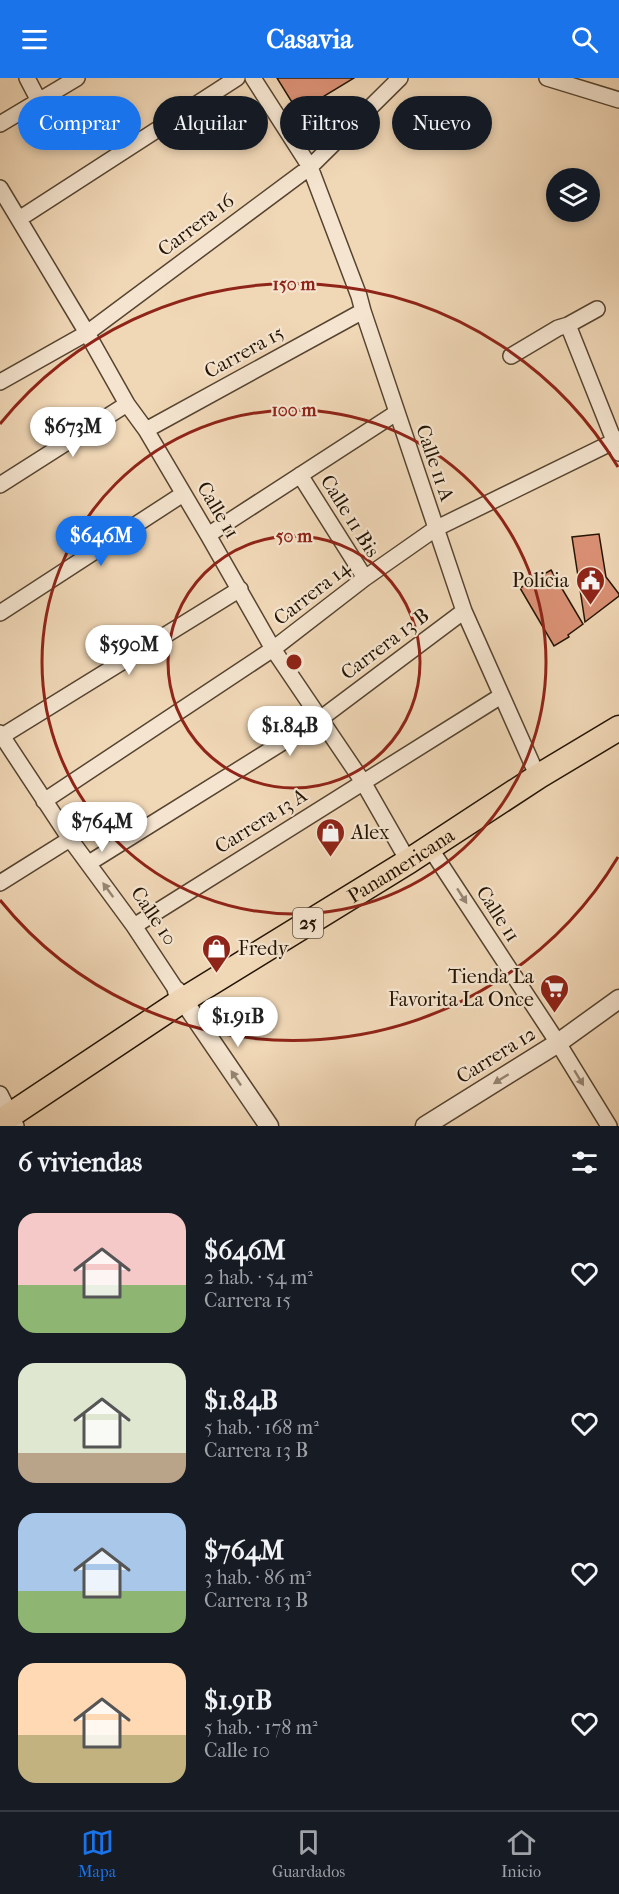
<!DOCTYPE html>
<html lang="es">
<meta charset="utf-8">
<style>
body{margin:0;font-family:"IM FELL French Canon",serif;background:#242831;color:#f1f3f6;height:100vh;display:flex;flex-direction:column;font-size:22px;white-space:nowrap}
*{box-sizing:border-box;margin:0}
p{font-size:20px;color:#9ea1a6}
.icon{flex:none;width:33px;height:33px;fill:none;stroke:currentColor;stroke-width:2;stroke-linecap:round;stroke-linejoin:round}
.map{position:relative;height:1048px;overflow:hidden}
.drawer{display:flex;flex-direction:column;background:#171b24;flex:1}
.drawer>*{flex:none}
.guide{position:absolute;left:18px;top:18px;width:584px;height:54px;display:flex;gap:12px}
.tools{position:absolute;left:546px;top:90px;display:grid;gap:12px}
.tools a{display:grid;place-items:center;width:54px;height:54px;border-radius:50%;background:#171b24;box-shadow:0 3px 9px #0003;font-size:30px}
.price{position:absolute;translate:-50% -51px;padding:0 14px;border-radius:21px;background:#fff;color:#222;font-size:20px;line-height:39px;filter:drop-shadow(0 2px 3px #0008)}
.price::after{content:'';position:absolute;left:50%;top:36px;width:18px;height:14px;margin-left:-9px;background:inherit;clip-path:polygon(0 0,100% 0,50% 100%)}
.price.selected{background:#1a73e8;color:#fff}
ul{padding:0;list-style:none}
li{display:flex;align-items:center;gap:18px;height:150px;padding:0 18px}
li span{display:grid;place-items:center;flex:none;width:168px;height:120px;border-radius:18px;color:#555}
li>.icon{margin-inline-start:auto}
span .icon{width:72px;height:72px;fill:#fffc;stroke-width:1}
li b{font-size:26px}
h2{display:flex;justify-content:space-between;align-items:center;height:72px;padding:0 18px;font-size:26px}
.tag{padding:0 21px;border-radius:27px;background:#171b24;box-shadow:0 3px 9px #0003;font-size:21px;line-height:54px}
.tag.selected{background:#1a73e8;color:#fff}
header{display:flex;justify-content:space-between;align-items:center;height:78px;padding:0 18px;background:#1a73e8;color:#fff;font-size:27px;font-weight:700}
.dock{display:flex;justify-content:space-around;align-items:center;height:84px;border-top:2px solid #363941;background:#171b24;font-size:16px;color:#9ea1a6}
.dock a{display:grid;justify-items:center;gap:3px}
.dock .selected{color:#1a73e8}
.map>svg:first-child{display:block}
.building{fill:#db9175;stroke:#231303;stroke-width:1.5}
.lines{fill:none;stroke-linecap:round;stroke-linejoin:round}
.minor-casing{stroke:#564430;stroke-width:18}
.tertiary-casing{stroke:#564430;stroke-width:21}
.primary-casing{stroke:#231303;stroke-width:27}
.minor{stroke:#f5e5d0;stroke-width:15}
.tertiary{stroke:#f5e5d0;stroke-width:18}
.primary{stroke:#f0d7b6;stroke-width:24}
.oneway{fill:#968674}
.ring{fill:none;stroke:#8f2418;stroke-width:3}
.labels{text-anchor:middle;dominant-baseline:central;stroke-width:4.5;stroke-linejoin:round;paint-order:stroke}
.shield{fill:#f5e5d0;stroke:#625240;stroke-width:1.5}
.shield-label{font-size:18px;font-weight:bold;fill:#231303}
.street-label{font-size:20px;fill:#231303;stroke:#f5e5d0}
.poi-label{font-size:20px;fill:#231303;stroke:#f5e5d0;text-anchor:end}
.centre{fill:#8f2418;stroke:#f5e5d0;stroke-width:3}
.ring-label{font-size:18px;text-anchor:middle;font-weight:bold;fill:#8f2418;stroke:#f5e5d0;stroke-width:4.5;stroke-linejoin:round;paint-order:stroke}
</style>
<header><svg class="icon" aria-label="menu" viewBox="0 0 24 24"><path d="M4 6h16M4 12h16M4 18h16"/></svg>Casavia<svg class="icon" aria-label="search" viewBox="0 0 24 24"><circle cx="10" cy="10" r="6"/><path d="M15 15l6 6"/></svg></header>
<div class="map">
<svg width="619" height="1048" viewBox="0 0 619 1048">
<rect width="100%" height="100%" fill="#f0d7b6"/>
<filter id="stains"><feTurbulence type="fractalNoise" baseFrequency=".00333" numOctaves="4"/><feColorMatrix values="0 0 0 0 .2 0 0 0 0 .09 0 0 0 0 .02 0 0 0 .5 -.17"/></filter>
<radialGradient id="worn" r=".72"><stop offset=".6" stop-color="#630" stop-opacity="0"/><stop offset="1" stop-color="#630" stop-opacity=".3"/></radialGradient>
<path class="building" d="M277,0H354L298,34Z
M599,456L606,499L619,516V518L585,544L572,459Z
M551,492L583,546L568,557L569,559L554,568L520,510Z"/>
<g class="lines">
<defs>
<path id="minor" d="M27,0L39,23
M253,0L310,89L359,218L363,233L464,533L534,690
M547,0L619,22
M0,46L77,0
M0,110L87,255L127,326L146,352L208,457L273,571L363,704L403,774
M19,141L237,0
M568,247L619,375
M511,278L558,250L568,247L597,231
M0,304L87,255L310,89L400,0
M146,352L363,233
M300,397L365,500
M0,407L127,326
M208,457L396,335
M0,535L183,416
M0,655L70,761L134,848L177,913
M2,658L240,511
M44,723L273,571L365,500L435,451L619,361
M430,770L558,965L609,1048
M89,785L320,641L464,533
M0,805L70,761
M134,848L501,618
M0,1016L16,1048"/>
<path id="tertiary" d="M177,913L269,1048
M425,1048L558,965L619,921"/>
<g id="primary">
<path id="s1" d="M0,1044L183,922L409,783L539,698L619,650"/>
</g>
</defs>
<use href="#minor" class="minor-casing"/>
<use href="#tertiary" class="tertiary-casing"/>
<use href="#primary" class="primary-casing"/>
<use href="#minor" class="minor"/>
<use href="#tertiary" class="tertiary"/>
<use href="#primary" class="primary"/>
</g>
<defs><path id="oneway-solid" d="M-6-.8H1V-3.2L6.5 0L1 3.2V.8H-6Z" transform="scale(1.5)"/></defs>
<g class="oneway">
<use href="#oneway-solid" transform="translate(108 812) rotate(-126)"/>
<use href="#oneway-solid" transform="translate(462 818) rotate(57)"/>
<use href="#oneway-solid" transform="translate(236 1000) rotate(-124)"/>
<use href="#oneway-solid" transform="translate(579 1000) rotate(59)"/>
<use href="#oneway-solid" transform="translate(501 1001) rotate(148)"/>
</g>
<g class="ring">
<circle cx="294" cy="584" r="126"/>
<circle cx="294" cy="584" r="252"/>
<path d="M618 779A378 378 0 0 1 0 822M0 346A378 378 0 0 1 618 389"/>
</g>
<defs>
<symbol id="civic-pin" viewBox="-11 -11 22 30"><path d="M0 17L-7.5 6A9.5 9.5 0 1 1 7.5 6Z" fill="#8f2418" stroke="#f5e5d0"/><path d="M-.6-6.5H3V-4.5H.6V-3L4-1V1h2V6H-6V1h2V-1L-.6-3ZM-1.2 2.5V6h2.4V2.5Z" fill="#fff"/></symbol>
<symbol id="shop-pin" viewBox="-11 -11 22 30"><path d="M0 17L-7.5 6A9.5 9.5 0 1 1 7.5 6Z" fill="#8f2418" stroke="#f5e5d0"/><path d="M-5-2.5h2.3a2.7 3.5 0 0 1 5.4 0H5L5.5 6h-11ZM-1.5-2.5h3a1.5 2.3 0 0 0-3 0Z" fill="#fff"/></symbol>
<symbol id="supermarket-pin" viewBox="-11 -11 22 30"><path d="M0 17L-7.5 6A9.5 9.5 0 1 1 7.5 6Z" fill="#8f2418" stroke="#f5e5d0"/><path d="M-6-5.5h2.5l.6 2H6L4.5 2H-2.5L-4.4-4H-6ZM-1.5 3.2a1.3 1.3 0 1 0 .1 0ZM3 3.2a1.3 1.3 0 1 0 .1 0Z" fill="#fff"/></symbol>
</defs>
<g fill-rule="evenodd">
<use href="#civic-pin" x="574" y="486" width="33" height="45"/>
<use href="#shop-pin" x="314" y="738" width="33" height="45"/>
<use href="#shop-pin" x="200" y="854" width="33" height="45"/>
<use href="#supermarket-pin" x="538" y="894" width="33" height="45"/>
</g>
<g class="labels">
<rect class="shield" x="293" y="830" width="30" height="30" rx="4.5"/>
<g class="shield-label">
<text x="308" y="845">25</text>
</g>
<g class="street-label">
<text transform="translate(196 147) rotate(-37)">Carrera 16</text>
<text transform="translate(244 274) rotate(-29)">Carrera 15</text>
<text transform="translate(435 385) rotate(71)">Calle 11 A</text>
<text transform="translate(218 432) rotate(59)">Calle 11</text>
<text transform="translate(350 438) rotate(58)">Calle 11 Bis</text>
<text transform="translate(312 515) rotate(-38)">Carrera 14</text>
<text transform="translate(385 566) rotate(-37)">Carrera 13 B</text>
<text transform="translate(261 743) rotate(-32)">Carrera 13 A</text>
<text stroke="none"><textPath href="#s1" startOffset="476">Panamericana</textPath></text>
<text transform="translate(498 836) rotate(57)">Calle 11</text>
<text transform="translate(154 838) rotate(56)">Calle 10</text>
<text transform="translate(496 977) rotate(-32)">Carrera 12</text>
</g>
<g class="poi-label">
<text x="569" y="502">Policia</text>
<text x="351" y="754" text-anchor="start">Alex</text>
<text x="238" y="870" text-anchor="start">Fredy</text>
<text x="534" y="898">Tienda La<tspan x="534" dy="23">Favorita La Once</tspan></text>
</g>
</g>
<circle cx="294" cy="584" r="9" class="centre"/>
<g class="ring-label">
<text x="294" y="212">150 m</text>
<text x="294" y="338">100 m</text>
<text x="294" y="464">50 m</text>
</g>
<rect width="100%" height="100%" filter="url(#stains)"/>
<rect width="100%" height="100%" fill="url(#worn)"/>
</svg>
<div class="tools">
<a><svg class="icon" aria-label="layers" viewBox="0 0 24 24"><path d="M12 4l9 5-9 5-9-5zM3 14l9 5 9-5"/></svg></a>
</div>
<b class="price" style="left:73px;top:380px">$673M</b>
<b class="price selected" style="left:101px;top:489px">$646M</b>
<b class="price" style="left:129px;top:598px">$590M</b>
<b class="price" style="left:290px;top:679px">$1.84B</b>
<b class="price" style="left:102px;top:775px">$764M</b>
<b class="price" style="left:238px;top:970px">$1.91B</b>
<div class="guide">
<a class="tag selected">Comprar</a>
<a class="tag">Alquilar</a>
<a class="tag">Filtros</a>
<a class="tag">Nuevo</a>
</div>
</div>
<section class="drawer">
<h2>6 viviendas<svg class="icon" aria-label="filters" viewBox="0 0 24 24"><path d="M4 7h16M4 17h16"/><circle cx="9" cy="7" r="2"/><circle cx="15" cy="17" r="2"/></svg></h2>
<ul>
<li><span style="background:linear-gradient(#f6c9c9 60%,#8fb573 0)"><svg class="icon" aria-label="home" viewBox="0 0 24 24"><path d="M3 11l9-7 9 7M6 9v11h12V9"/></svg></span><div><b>$646M</b><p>2 hab. · 54 m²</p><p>Carrera 15</p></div><svg class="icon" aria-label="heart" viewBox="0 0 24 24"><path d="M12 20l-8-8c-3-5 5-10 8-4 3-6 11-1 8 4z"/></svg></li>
<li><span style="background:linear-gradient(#dfe7d0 75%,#b9a48a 0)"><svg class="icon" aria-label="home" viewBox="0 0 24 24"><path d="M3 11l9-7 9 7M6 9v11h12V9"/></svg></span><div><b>$1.84B</b><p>5 hab. · 168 m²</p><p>Carrera 13 B</p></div><svg class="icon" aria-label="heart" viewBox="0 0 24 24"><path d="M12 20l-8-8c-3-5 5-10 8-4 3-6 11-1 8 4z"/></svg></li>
<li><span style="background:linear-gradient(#a9c7e8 65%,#8fb573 0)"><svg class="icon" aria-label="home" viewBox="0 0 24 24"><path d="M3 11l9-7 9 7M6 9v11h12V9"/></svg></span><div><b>$764M</b><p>3 hab. · 86 m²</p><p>Carrera 13 B</p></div><svg class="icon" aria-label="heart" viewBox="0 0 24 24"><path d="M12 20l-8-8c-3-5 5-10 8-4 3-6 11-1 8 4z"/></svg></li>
<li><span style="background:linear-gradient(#ffd9b3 60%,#c2b280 0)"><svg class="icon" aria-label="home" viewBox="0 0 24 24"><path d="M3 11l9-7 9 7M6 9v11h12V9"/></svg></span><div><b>$1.91B</b><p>5 hab. · 178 m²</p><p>Calle 10</p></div><svg class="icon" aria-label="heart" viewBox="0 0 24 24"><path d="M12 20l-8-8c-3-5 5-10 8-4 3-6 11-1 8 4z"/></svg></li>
</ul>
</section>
<nav class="dock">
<a class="selected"><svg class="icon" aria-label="map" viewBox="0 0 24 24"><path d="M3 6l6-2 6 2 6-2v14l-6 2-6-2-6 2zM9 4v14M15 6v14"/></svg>Mapa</a>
<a><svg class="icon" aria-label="saved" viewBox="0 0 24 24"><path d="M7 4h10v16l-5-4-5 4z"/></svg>Guardados</a>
<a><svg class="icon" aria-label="home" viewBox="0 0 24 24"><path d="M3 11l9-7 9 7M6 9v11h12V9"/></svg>Inicio</a>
</nav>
